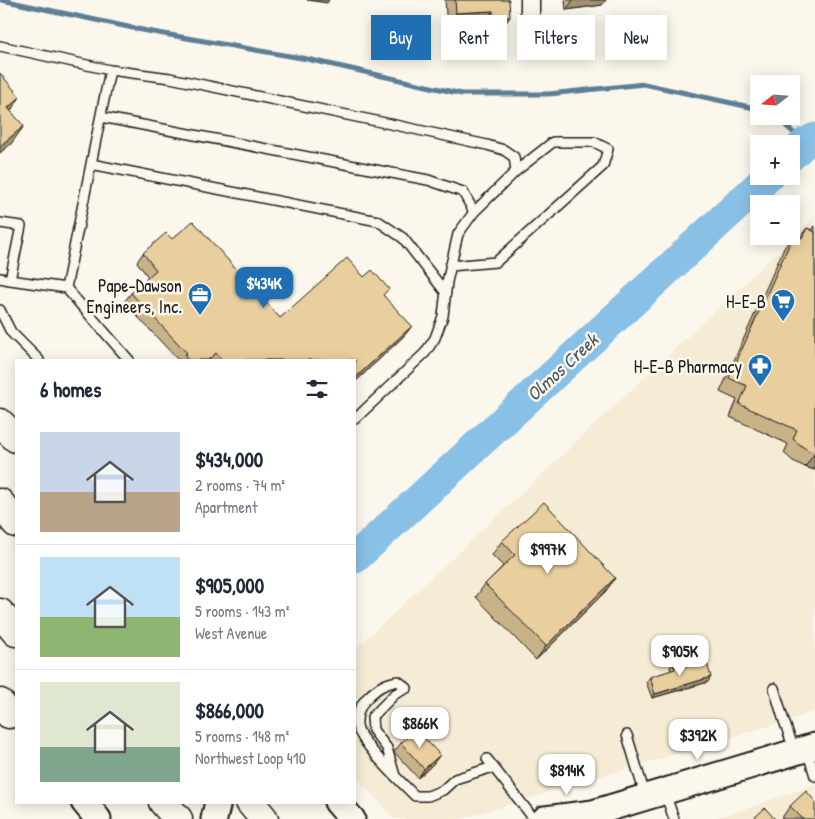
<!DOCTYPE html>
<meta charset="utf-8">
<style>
body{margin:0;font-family:"Patrick Hand",sans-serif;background:#f2f2f3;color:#1f2937;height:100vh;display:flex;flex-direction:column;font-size:19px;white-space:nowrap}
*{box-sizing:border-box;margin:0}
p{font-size:16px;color:#747a83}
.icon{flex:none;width:28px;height:28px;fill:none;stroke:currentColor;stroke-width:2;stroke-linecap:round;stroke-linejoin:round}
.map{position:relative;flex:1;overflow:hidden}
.panel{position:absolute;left:15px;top:359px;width:341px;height:445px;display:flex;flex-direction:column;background:#fff;border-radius:0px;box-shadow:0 2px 12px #0003}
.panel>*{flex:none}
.top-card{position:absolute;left:371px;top:15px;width:369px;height:45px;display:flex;gap:10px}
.needle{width:32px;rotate:253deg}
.controls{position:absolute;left:750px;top:75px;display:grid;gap:10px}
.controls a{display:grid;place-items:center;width:50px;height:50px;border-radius:0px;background:#fff;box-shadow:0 2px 12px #0003;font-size:25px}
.price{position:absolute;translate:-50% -42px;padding:0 11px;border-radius:10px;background:#fff;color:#222;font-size:16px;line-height:32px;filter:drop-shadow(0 1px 2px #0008)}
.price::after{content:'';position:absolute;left:50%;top:30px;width:15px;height:11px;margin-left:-8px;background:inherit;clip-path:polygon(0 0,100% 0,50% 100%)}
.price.on{background:#1f6fb2;color:#fff}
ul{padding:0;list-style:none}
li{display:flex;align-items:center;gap:15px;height:125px;padding:0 25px}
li+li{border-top:1px solid #e0e1e3}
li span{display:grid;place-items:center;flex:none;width:140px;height:100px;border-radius:0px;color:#555}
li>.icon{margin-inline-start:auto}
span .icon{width:60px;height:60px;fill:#fffc;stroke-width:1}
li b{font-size:21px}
h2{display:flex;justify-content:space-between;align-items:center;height:60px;padding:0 25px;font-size:21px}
.tag{padding:0 18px;border-radius:0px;background:#fff;box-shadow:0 2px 12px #0003;font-size:18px;line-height:45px}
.tag.on{background:#1f6fb2;color:#fff}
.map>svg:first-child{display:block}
.built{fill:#f6ebd5}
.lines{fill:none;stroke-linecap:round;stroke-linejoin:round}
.stream{stroke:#5d7e95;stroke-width:5}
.river{stroke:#88c0e6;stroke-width:31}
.lane-casing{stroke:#1c1c1c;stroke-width:12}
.street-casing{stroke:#1c1c1c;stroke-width:21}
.secondary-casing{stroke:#1c1c1c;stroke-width:29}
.highway-casing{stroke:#1c1c1c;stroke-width:31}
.lane{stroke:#fbf7ec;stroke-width:9}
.street{stroke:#fbf7ec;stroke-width:18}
.secondary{stroke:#fbf7ec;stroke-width:25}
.highway{stroke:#fbf7ec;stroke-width:28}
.wall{fill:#c8b288;stroke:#1c1c1c}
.shaded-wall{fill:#a3916f;stroke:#1c1c1c}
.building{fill:#e9cf9e;stroke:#1c1c1c}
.labels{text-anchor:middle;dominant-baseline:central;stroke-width:5;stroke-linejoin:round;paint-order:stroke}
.poi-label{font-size:18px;fill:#1c1c1c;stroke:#fbf7ec;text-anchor:end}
.water-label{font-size:19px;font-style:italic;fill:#425563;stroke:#fbf7ec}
</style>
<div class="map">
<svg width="815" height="819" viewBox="0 0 815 819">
<rect width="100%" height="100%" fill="#fbf7ec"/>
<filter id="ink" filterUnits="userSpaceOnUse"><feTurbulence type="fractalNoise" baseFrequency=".02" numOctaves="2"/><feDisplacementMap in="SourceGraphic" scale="10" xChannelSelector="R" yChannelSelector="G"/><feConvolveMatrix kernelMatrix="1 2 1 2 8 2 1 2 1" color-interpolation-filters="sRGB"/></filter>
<g filter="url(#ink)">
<path class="built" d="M815,217V712L461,819H394L355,775V650Z
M815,784V819H712L758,805Z"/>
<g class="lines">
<path class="stream" d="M2,0L147,31L307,59L462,94H549L644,84L759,109
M775,116L805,143"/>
<path class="river" d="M791,156L805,143L815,138
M355,558L769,176"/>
<defs>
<path id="lane" d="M0,46L110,70L170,78L400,126L487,145L504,150L514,157L516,171L474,212L458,234L447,282L443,316L435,338L425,353L355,419
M101,117L428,180L463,192L474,212
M91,164L378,221L403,238L446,293
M0,223L21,226L10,280L0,278
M450,266L496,262L603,166L608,149L594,142H553L516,171
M10,280L66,288L110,70
M66,288L129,360
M0,310L11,332L39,360
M774,688L783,718L795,752
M627,735L645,795
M807,750L815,776
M487,759L534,819
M395,776L387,748L373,730L372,717L395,694L407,688L398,681C385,683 377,688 368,697C361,704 356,714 357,725C359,742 402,783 415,796H428L443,790L455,779L493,767
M665,793L674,819"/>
<path id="street" d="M530,0V24"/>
<path id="secondary" d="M84,802L98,819
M337,802L352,819
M214,819L218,802
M545,819L593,813L815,746"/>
<path id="highway" d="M0,423L16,438
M0,503L16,523
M0,613L16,632
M0,703L9,714
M163,802L178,819
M250,802L264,819"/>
</defs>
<use href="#lane" class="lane-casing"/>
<use href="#street" class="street-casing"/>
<use href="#secondary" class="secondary-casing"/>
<use href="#highway" class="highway-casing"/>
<use href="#lane" class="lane"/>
<use href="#street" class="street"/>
<use href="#secondary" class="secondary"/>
<use href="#highway" class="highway"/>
</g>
<path class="wall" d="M445,0H509L500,31H484L483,25L447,27Z
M565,0H606L602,5L566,10Z
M815,226V470L805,467L793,461L784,453L788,444L730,417L737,400L720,392L784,248L794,234L800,237L807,228L812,230Z
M172,239L280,318L364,277L384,296L405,335L355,382V360H178L124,302L131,293L148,277L137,262L143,253Z
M502,541L615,578L605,592L536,660L476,597L485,584L503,566L492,555Z
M673,663L680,668L708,682L652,698L646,682L650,677L671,671L670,667Z
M401,743L433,764L418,778L394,752Z
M790,806L815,819H781Z"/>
<path class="shaded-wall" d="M307,0H329L327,3Z
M573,0H606L602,5L566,10Z
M493,11L483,25L447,27L456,13Z
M510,17L500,31H484L493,18Z
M20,97L8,115V108Z
M24,126L11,144L0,153V146Z
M412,326L405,335L355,382V378Z
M814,454L815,470L805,467Z
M615,578L605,592L536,660L546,646Z
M711,677L708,682L652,698L655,694Z
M440,755L433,764L418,778L424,769Z"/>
<path class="building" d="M455,0H509L510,17L493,18V11L456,13Z
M0,73L20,97L8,108L24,126L0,146Z
M193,221L280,318L347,258L364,277L372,270L389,289L383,295L412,326L355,378V360H222L216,353L208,360H188L184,355L187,353L131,293L156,270L143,253L166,233L172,239Z
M807,228L815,232V454L803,447L793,439L797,430L739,404L747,386L729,378L794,234L802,238Z
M544,502L615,578L546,646L485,584L515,555L502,541Z
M706,660L711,677L655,694L650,677L675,669L673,663L678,661L680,668Z
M416,729L440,755L424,769L401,743Z
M806,791L815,801V819H803L790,806Z
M765,808L775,819H753Z"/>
</g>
<defs>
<symbol id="office-pin" viewBox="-11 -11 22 30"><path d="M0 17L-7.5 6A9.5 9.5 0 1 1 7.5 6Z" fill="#1f6fb2" stroke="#fbf7ec"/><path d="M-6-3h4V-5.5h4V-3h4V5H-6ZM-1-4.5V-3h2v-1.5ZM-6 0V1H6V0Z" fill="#fff"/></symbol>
<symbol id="supermarket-pin" viewBox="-11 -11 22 30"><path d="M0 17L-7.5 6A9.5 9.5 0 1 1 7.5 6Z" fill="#1f6fb2" stroke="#fbf7ec"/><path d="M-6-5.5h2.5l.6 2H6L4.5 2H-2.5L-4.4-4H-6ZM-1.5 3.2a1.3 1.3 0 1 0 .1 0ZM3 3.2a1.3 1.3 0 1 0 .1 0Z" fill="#fff"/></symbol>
<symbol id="pharmacy-pin" viewBox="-11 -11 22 30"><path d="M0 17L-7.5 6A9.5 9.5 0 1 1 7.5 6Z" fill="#1f6fb2" stroke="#fbf7ec"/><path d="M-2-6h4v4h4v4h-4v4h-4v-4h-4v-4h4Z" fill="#fff"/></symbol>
</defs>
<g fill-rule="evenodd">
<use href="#office-pin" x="186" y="281" width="28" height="38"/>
<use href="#supermarket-pin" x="769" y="287" width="28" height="38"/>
<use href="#pharmacy-pin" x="746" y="352" width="28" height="38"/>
</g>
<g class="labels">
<g class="poi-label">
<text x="182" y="285">Pape-Dawson<tspan x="182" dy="21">Engineers, Inc.</tspan></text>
<text x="766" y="301">H-E-B</text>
<text x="742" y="366">H-E-B Pharmacy</text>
</g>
<g class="water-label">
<text transform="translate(562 367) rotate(-43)">Olmos Creek</text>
</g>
</g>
</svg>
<div class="controls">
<a><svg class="needle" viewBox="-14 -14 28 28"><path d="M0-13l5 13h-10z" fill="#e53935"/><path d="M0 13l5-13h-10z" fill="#747a83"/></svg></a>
<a>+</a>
<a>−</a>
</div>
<b class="price on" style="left:264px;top:309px">$434K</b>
<b class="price" style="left:548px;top:575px">$997K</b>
<b class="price" style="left:680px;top:677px">$905K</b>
<b class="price" style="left:420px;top:749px">$866K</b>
<b class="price" style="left:698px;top:761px">$392K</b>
<b class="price" style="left:567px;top:796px">$814K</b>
<div class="top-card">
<a class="tag on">Buy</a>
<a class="tag">Rent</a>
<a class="tag">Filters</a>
<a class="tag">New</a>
</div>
<section class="panel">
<h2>6 homes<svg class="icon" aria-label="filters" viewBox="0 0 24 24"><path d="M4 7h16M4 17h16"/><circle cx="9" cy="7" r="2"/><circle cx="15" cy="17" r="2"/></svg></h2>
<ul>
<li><span style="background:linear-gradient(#c9d6e8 60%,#b9a48a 0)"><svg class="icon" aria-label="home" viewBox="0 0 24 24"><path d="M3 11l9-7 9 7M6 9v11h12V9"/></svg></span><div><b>$434,000</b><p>2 rooms · 74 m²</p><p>Apartment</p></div></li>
<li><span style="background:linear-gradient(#bfe0f5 60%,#8fb573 0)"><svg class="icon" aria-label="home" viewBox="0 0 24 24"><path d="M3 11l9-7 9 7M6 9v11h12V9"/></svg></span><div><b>$905,000</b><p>5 rooms · 143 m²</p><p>West Avenue</p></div></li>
<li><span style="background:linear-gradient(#dfe7d0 65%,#7fa58c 0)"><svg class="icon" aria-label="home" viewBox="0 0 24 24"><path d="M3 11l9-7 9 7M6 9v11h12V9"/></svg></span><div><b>$866,000</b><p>5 rooms · 148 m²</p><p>Northwest Loop 410</p></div></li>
</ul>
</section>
</div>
